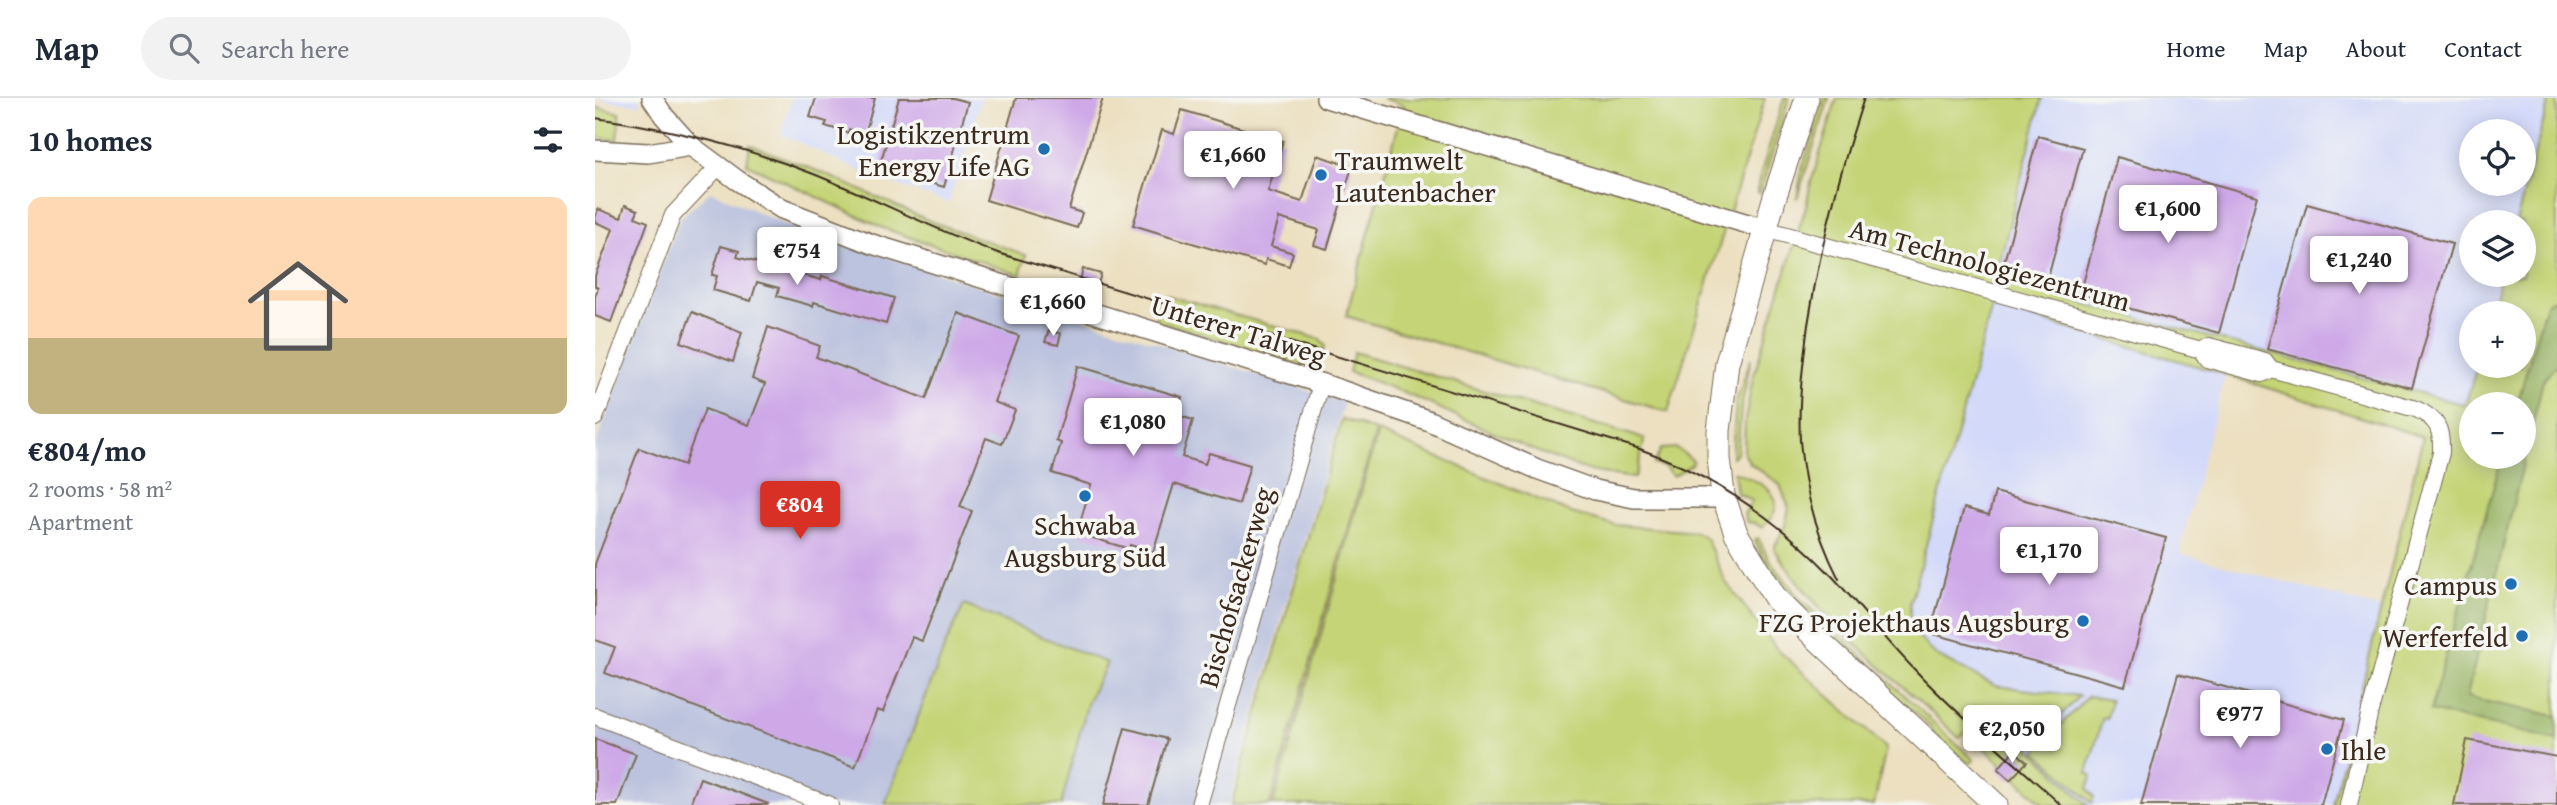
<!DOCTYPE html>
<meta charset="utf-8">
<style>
body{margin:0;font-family:"Gentium Book Plus",serif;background:#f2f2f3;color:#1f2937;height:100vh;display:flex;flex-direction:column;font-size:26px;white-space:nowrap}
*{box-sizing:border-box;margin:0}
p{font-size:23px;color:#747a83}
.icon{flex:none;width:38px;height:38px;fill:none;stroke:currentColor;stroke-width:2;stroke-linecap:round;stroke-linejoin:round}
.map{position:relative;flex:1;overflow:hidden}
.details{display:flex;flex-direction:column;background:#fff;width:595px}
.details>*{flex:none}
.tools{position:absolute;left:1864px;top:21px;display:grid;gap:14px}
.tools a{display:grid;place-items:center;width:77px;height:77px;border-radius:50%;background:#fff;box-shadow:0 4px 18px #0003;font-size:35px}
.price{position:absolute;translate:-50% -60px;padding:0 16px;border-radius:7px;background:#fff;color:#222;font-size:23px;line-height:46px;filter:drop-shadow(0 2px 4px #0008)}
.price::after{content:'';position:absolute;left:50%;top:42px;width:21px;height:16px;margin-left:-10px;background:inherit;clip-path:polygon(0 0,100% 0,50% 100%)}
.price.current{background:#d93025;color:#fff}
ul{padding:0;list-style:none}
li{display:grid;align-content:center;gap:14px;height:371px;padding:0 28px}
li+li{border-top:2px solid #e0e1e3}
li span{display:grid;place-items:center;height:217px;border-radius:14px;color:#555}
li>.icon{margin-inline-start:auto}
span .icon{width:126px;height:126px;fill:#fffc;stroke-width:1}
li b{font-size:30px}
h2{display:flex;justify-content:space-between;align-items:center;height:84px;padding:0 28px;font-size:30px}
header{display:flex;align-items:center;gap:42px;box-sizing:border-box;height:98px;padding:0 35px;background:#fff;border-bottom:2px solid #e0e1e3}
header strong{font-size:33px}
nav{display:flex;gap:38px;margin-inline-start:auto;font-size:24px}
.search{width:490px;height:63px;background:#f2f2f3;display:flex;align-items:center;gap:18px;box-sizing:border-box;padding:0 24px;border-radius:38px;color:#747a83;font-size:26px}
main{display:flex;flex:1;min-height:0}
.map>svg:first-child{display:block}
.built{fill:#d3d9f9;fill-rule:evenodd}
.industrial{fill:#bcc3de}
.green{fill:#c4d476;stroke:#807f4a;stroke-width:2;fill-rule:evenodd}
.forest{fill:#9bb667;stroke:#6b7042;stroke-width:2}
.building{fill:#cea8e7}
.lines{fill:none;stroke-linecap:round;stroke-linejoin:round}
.minor-casing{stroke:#796a57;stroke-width:18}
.tertiary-casing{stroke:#796a57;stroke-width:22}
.secondary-casing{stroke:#796a57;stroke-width:25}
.minor{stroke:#fff;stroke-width:16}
.tertiary{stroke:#fff;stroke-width:19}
.secondary{stroke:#fff;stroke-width:23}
.tram{stroke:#3b2a1e;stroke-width:2}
.poi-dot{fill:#1f6fb2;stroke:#f6f6f2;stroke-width:2.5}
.labels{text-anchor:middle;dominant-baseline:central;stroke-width:7;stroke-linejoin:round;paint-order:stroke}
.poi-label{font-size:28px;fill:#3b2a1e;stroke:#f6f6f2;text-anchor:end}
.street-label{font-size:28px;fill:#3b2a1e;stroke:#f6f6f2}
</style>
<header>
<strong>Map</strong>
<div class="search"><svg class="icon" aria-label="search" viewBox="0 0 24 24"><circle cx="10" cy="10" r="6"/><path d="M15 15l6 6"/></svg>Search here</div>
<nav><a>Home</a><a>Map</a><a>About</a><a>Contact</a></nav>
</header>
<main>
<section class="details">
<h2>10 homes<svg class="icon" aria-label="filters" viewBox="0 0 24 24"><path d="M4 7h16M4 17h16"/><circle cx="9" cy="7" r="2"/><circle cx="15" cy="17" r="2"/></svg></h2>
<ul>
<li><span style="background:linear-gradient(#ffd9b3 65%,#c2b280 0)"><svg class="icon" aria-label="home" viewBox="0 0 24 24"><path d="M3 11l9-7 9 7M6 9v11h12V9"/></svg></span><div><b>€804/mo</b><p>2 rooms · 58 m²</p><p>Apartment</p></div></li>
</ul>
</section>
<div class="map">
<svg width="1962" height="707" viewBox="0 0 1962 707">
<rect width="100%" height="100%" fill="#f6f6f2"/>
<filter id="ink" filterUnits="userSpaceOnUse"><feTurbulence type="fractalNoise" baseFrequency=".0143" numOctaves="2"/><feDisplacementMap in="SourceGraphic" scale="14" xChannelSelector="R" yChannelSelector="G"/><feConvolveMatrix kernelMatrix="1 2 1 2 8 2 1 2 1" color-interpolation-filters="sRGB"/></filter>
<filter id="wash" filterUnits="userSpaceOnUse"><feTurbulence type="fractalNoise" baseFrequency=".00686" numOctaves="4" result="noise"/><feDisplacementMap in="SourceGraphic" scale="28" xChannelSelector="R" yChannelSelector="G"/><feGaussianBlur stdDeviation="1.57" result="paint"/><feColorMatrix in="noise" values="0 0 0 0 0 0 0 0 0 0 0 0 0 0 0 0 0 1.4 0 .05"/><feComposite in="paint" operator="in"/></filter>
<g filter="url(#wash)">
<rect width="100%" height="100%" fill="#ece0c1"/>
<path class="built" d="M0,0H44L46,7L0,1Z
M197,0H387L354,105L276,78L186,36Z
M1447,0H1948L1954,2L1921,124H1876V177H1906L1896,215H1876V268H1882L1871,307L1400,182ZM1876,33H1928V86H1876Z
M1397,208L1630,277L1584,455L1787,511L1738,707H1494L1323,539L1315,522V505Z"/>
<path class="industrial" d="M116,93L189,126L749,304L633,707H0V348L85,120Z"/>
<path class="green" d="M787,0H1170L1073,314L751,218L809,7Z
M1189,0H1194L1165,95H1163V85Z
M1229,0H1234L1202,101L1206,75Z
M1242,0H1447L1400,182L1870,307L1882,268H1928V215H1896L1906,177H1928V124H1921L1954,3L1948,0H1962V707H1738L1828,339L1622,274L1397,208L1315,505V522L1323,539L1342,558L1401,588L1484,598L1436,649L1426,641L1493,707H1449L1372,633L1364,640C1301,580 1226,525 1179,450L1190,428L1194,410L1185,387L1155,365L1149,355L1150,322L1158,280L1212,105L1215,88ZM1876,306H1928V359H1876Z
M0,9L25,15L22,42L0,39Z
M155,47L225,74L335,123L431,157L425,177L288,130L152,66Z
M568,196L724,241L730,248L723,265L711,268L560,222Z
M759,254L1050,341L1040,380C1024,378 1007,376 992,372C910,345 835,301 754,274Z
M1156,260L1146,311L1142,355L1137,359L1141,304Z
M747,321L781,333L675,707H636Z
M783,334L976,415L1020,427L1101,434L1111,440L1130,483L1182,551L1291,650L1279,707H678Z
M1081,350L1098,362L1097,366L1078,378L1070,369L1059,366L1066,351Z
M1139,374C1153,379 1187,391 1180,412C1178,419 1172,425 1167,430L1160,425L1152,424L1149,416L1157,403L1142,395Z
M1163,440L1174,461L1205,501L1379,662L1375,666L1337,634L1335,629L1219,523C1216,514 1206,510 1200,502C1184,484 1170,464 1159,442Z
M369,507L512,565L493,603L466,707L290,706L350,548Z
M1493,598L1516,602L1512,620L1508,619L1492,675L1497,677L1493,691L1499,698L1497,705L1441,653Z"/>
<path class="forest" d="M1962,200V266L1948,283L1872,598L1878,601L1962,618V642L1835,613L1907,359H1928V306H1922L1951,205Z"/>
<g id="blocks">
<path class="building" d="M221,0H280L270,36L254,31L253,35L230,28L232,24L215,19Z
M304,0H358L373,4L349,89L284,70Z
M421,0H508L474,111L487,115L482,130L391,102Z
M587,12L688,43L673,93L707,104L722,57L757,69L732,151L719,147L724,132L684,120L676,148L698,155L694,168L671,161L670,167L538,127L567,32L579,36Z
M1443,38L1488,50L1451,187L1406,175Z
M1522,59L1662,98L1624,235L1485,197Z
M1712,106L1857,146L1817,290L1672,251Z
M30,107L43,112L40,119L53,124L16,224L0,218V199L3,190L0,188V178L18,131L0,124V121L3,111L26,120Z
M126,148L144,153L142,159L226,182L227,178L299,200L291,226L219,204L218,208L182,198L184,190L162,184L156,203L118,192L122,178L117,177Z
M488,171L506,176L498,202L481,197Z
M97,214L147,234L138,264L86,244Z
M363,215L424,238L399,304L420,312L407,346L391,340L365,409L377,413L327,543L317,539L288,614L282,612L260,669L10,575L20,549L0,542V466L44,350L89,367L110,311L154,327L170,286L157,281L173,229L225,248L221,259L331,301Z
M454,232L466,236L463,247L450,244Z
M483,268L587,299L582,317L598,322L587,359L610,366L614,355L655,367L644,406L579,386L558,454L535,447L534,451L482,435L496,387L457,375L466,345L461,343Z
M1400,394L1571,440L1530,588L1335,535L1369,410L1394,417Z
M1583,576L1749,622L1726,707H1546Z
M530,630L572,641L553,707H508Z
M0,641L41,656L22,707H0Z
M1872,642L1962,659V707H1859Z
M1419,652L1432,664L1415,682L1403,671Z
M105,680L173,706L172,707H95Z"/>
</g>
</g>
<g filter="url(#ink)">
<use href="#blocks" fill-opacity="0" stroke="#796a57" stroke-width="2"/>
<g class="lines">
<defs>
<path id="minor" d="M1170,131L1606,252L1614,248L1670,263L1676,271L1821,311C1843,321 1847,331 1846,355L1775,613L1754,707
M1606,252L1612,261L1667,276L1676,271
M0,320L78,117L123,69
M0,618L235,707
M604,707L726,286"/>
<path id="tertiary" d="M57,0L69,18L96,48L142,82L187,111L277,146L731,287L832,322L942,371L1000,392L1039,400H1130
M731,0L1170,131
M0,52L53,55L96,48"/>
<path id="secondary" d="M1212,0L1180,98L1132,265L1124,333V360L1128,397L1141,435L1181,501L1218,537L1401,707"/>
</defs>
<use href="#minor" class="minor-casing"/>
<use href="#tertiary" class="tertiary-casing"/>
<use href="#secondary" class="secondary-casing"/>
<use href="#minor" class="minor"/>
<use href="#tertiary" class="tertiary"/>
<use href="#secondary" class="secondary"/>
<path class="tram" d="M0,20C74,30 146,48 216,75C279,100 339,132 403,155L1042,350C1117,377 1181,420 1236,477C1265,508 1291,543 1321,573C1366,621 1418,662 1466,707
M1244,481C1222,438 1209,391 1205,343C1203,305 1208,265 1213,227C1225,149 1244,75 1269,0"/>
</g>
</g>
<g class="poi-dot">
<circle cx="449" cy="51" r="7"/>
<circle cx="726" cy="77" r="7"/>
<circle cx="490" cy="398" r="7"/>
<circle cx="1916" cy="486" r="7"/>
<circle cx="1488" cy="523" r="7"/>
<circle cx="1927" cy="538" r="7"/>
<circle cx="1732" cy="651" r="7"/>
</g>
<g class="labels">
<g class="poi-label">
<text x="435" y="35">Logistikzentrum<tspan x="435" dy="32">Energy Life AG</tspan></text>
<text x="740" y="61" text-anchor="start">Traumwelt<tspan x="740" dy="32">Lautenbacher</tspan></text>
<text x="490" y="426" text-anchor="middle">Schwaba<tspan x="490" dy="32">Augsburg Süd</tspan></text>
<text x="1902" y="486">Campus</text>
<text x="1474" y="523">FZG Projekthaus Augsburg</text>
<text x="1913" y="538">Werferfeld</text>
<text x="1746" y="651" text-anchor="start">Ihle</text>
</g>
<g class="street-label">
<text transform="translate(1395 166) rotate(15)">Am Technologiezentrum</text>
<text transform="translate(644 231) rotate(17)">Unterer Talweg</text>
<text transform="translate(640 489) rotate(-74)">Bischofsackerweg</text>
</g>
</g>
</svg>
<div class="tools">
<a><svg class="icon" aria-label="locate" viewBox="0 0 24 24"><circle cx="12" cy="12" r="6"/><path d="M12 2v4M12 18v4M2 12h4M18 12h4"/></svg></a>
<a><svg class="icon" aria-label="layers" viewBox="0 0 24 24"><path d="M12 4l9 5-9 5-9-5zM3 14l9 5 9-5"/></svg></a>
<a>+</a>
<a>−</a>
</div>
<b class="price" style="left:638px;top:93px">€1,660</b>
<b class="price" style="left:1573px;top:147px">€1,600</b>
<b class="price" style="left:202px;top:189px">€754</b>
<b class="price" style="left:1764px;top:198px">€1,240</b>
<b class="price" style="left:458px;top:240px">€1,660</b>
<b class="price" style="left:538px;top:360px">€1,080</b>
<b class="price current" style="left:205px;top:443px">€804</b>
<b class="price" style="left:1454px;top:489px">€1,170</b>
<b class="price" style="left:1645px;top:652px">€977</b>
<b class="price" style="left:1417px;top:667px">€2,050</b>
</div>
</main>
